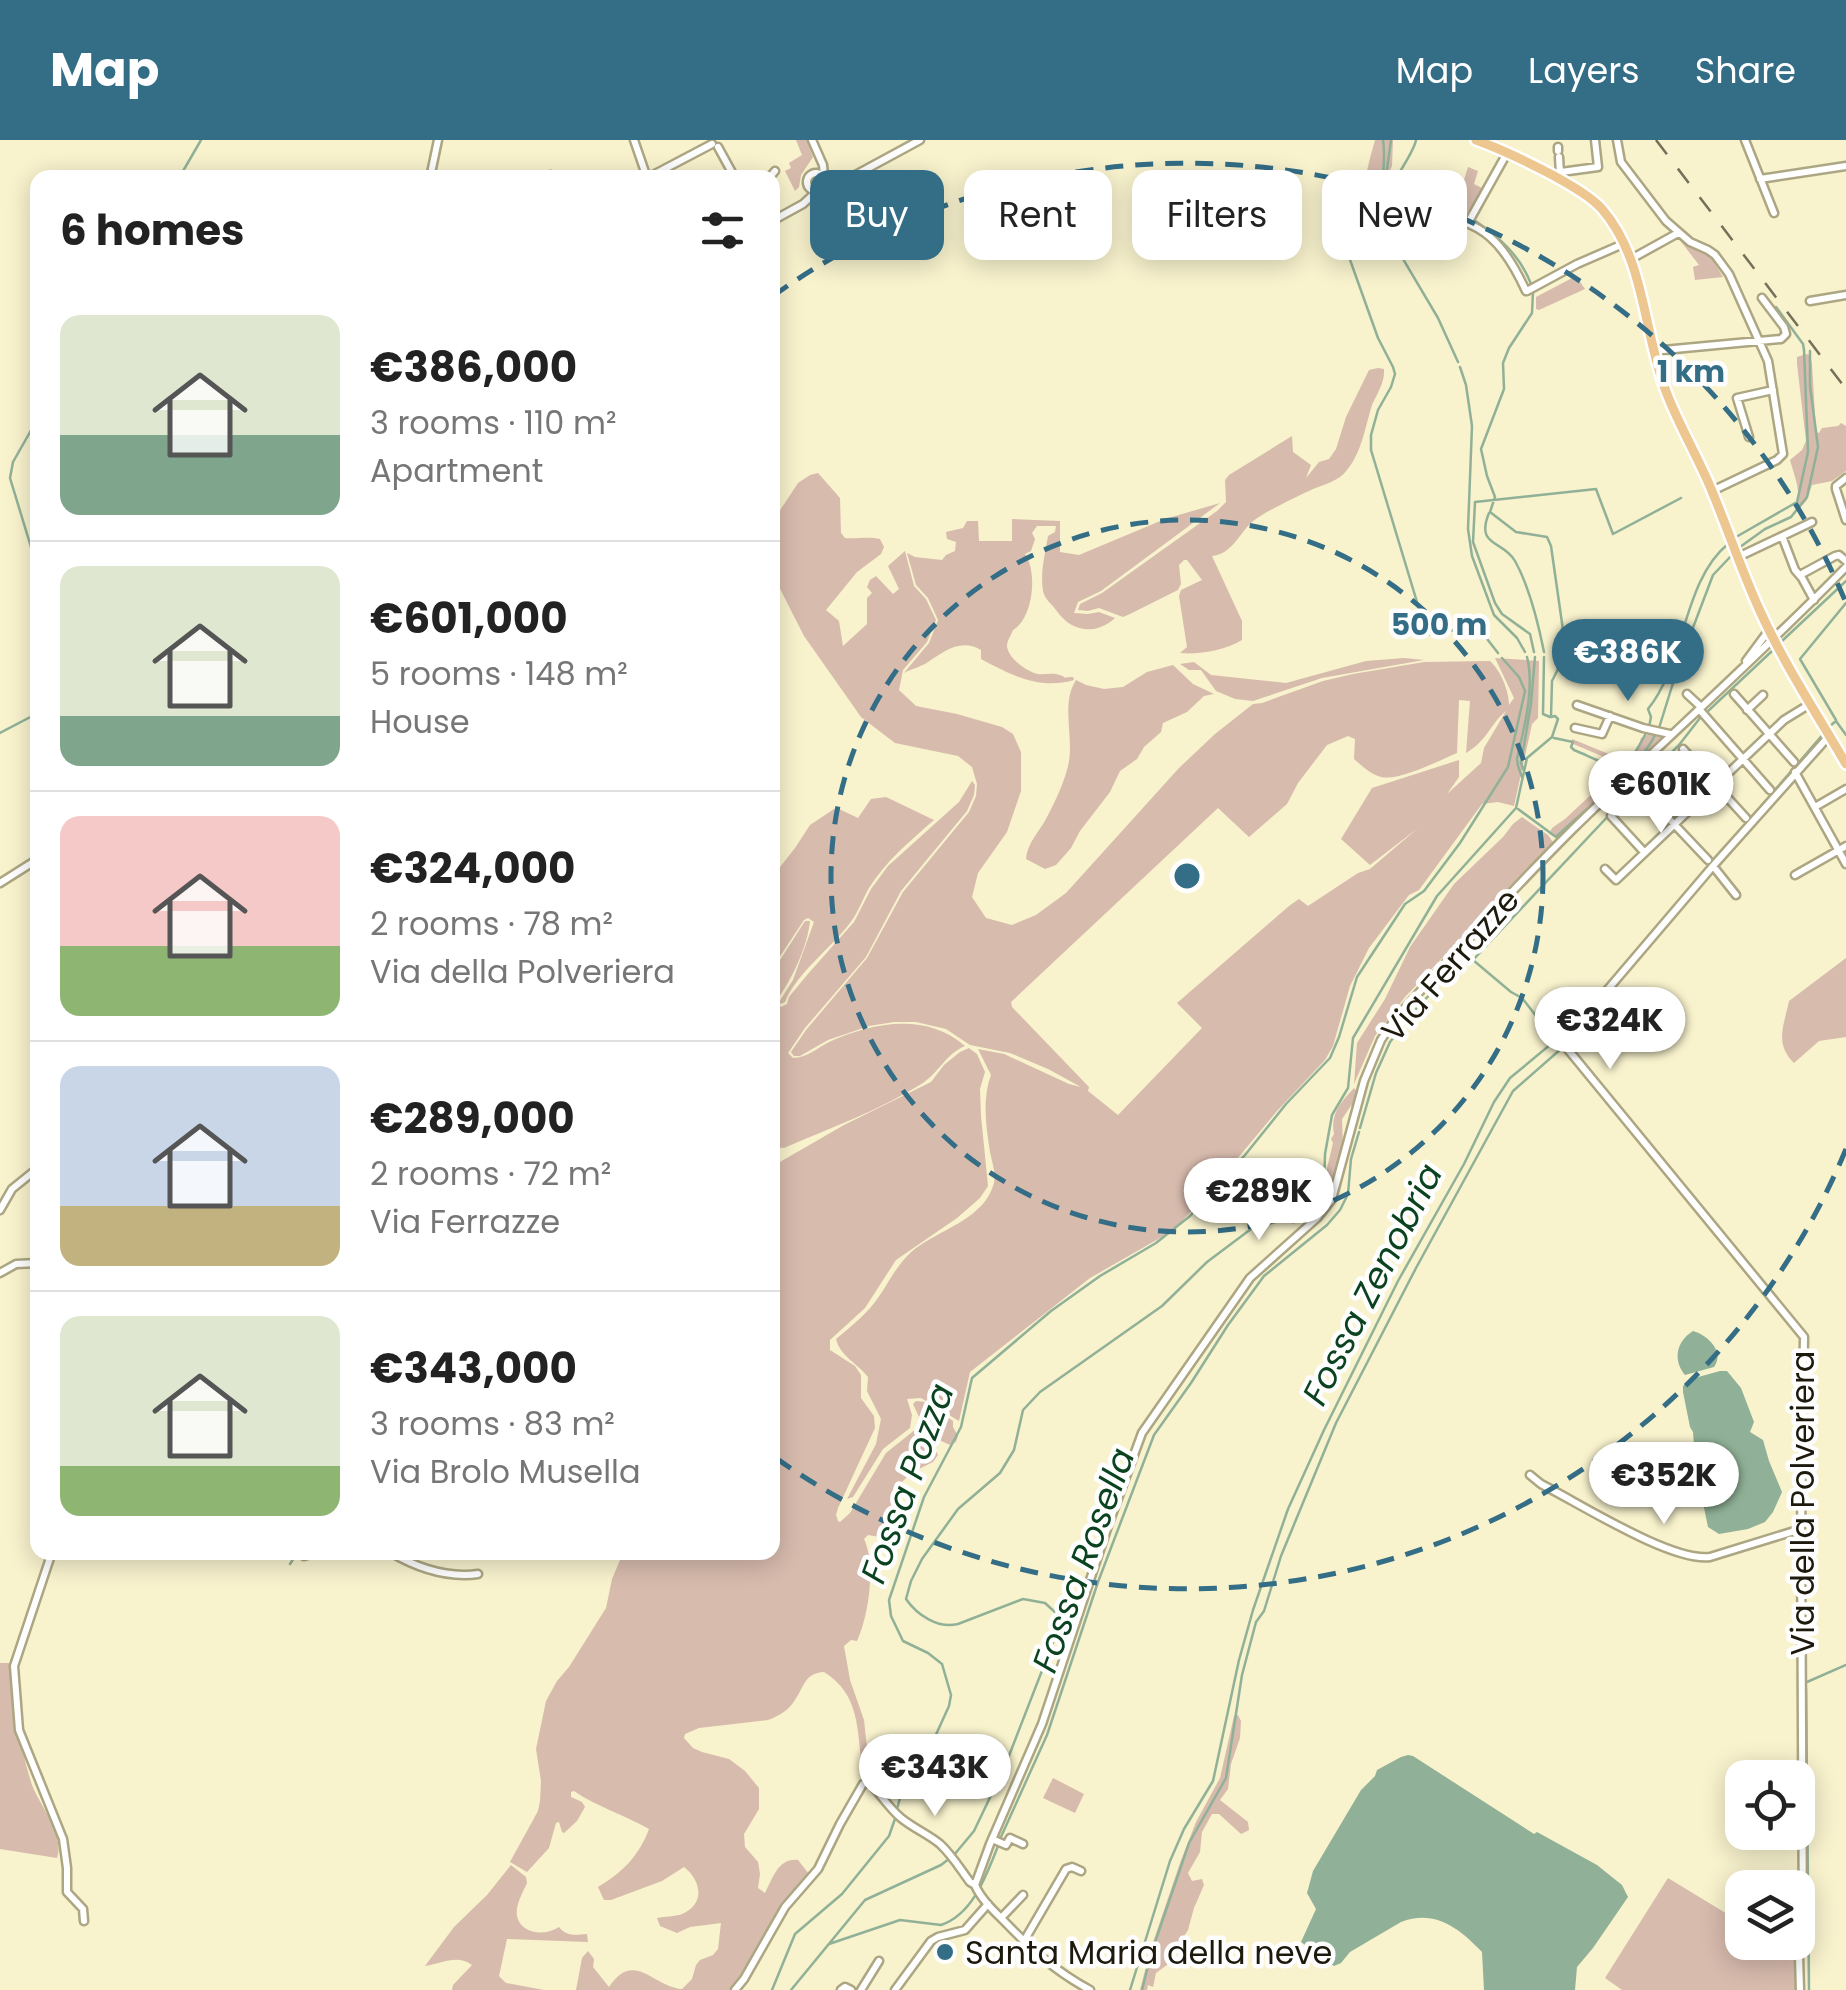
<!DOCTYPE html>
<meta charset="utf-8">
<style>
body{margin:0;font-family:Poppins,sans-serif;background:#f6f6f6;color:#222;height:100vh;display:flex;flex-direction:column;font-size:38px;white-space:nowrap}
*{box-sizing:border-box;margin:0}
p{font-size:32px;color:#767676}
.icon{flex:none;width:55px;height:55px;fill:none;stroke:currentColor;stroke-width:2;stroke-linecap:round;stroke-linejoin:round}
.map{position:relative;flex:1;overflow:hidden}
.sheet{position:absolute;left:30px;top:30px;width:750px;height:1390px;display:flex;flex-direction:column;background:#fff;border-radius:20px;box-shadow:0 5px 25px #0003}
.sheet>*{flex:none}
.hud{position:absolute;left:810px;top:30px;width:885px;height:90px;display:flex;gap:20px}
.fabs{position:absolute;left:1725px;top:1620px;display:grid;gap:20px}
.fabs a{display:grid;place-items:center;width:90px;height:90px;border-radius:20px;background:#fff;box-shadow:0 5px 25px #0003;font-size:50px}
.price{position:absolute;translate:-50% -85px;padding:0 22px;border-radius:35px;background:#fff;color:#222;font-size:32px;line-height:65px;filter:drop-shadow(0 2px 5px #0008)}
.price::after{content:'';position:absolute;left:50%;top:60px;width:30px;height:22px;margin-left:-15px;background:inherit;clip-path:polygon(0 0,100% 0,50% 100%)}
.price.selected{background:#336d86;color:#fff}
ul{padding:0;list-style:none}
li{display:flex;align-items:center;gap:30px;height:250px;padding:0 30px}
li+li{border-top:2px solid #e0e0e0}
li span{display:grid;place-items:center;flex:none;width:280px;height:200px;border-radius:20px;color:#555}
li>.icon{margin-inline-start:auto}
span .icon{width:120px;height:120px;fill:#fffc;stroke-width:1}
li b{font-size:42px}
h2{display:flex;justify-content:space-between;align-items:center;height:120px;padding:0 30px;font-size:42px}
.chip{padding:0 35px;border-radius:20px;background:#fff;box-shadow:0 5px 25px #0003;font-size:35px;line-height:90px}
.chip.selected{background:#336d86;color:#fff}
header{display:flex;align-items:center;gap:60px;box-sizing:border-box;height:140px;padding:0 50px;background:#336d86;color:#fff}
header strong{font-size:48px}
nav{display:flex;gap:55px;margin-inline-start:auto;font-size:35px}
.map>svg:first-child{display:block}
.green{fill:#d7bbad;fill-rule:evenodd}
.water{fill:#90b197}
.lines{fill:none;stroke-linecap:round;stroke-linejoin:round}
.stream{stroke:#90b197;stroke-width:2.5}
.minor-casing{stroke:#aca683;stroke-width:11}
.major-casing{stroke:#fff;stroke-width:14}
.minor{stroke:#fff;stroke-width:6}
.major{stroke:#edc78f;stroke-width:9}
.rail{stroke:#747059;stroke-width:2.5;stroke-dasharray:18 18;stroke-linecap:butt}
.ring{fill:none;stroke:#336d86;stroke-width:5;stroke-dasharray:18 12}
.poi-dot{fill:#336d86;stroke:#fefefe;stroke-width:4}
.labels{text-anchor:middle;dominant-baseline:central;stroke-width:9;stroke-linejoin:round;paint-order:stroke}
.street-label{font-size:32px;fill:#1d1a0d;stroke:#fefefe}
.poi-label{font-size:32px;fill:#1d1a0d;stroke:#fefefe;text-anchor:start}
.water-label{font-size:35px;font-style:italic;fill:#0b4320;stroke:#fefefe}
.centre{fill:#336d86;stroke:#fefefe;stroke-width:5}
.ring-label{font-size:30px;text-anchor:middle;font-weight:bold;fill:#336d86;stroke:#fefefe;stroke-width:9;stroke-linejoin:round;paint-order:stroke}
</style>
<header>
<strong>Map</strong>
<nav><a>Map</a><a>Layers</a><a>Share</a></nav>
</header>
<div class="map">
<svg width="1846" height="1850" viewBox="0 0 1846 1850">
<rect width="100%" height="100%" fill="#f8f2cd"/>
<path class="green" d="M796,0H807L813,17L801,35L799,47L795,51L785,31L791,28L789,23L802,15Z
M1375,0H1393L1392,26L1382,47L1385,66L1379,76L1356,100L1352,108V105L1362,83L1366,69L1365,63L1360,60C1365,40 1369,20 1375,0Z
M1468,27L1478,31L1474,44L1482,48L1468,73L1455,69Z
M1679,99L1711,117L1723,137L1695,140L1693,127L1699,125Z
M1576,136L1585,149L1539,170L1536,169V157Z
M1806,214L1810,215L1812,224L1816,292L1819,293L1822,288L1838,286L1841,283L1846,286V331L1832,341L1812,345L1807,360L1800,368L1796,366C1802,352 1794,335 1790,320L1802,310L1806,301L1797,224V217Z
M1378,228L1384,229C1385,243 1377,253 1372,265C1365,287 1362,312 1347,330C1339,341 1325,344 1313,349C1298,356 1264,372 1252,382C1238,395 1232,414 1212,416L1242,481V500C1226,510 1198,515 1180,513L1187,507L1179,456L1181,450L1202,440L1187,420H1184L1179,425L1181,444L1178,450L1130,474L1123,477L1099,468L1088,471L1078,470L1080,464L1102,453L1217,371L1226,362L1225,340L1229,335L1292,296L1293,312L1311,325L1306,338L1319,322L1329,319L1336,309L1346,277L1369,230Z
M818,333L840,358L841,393L845,398C858,399 868,396 880,399L884,407L881,414L857,432L826,470L839,481L843,506L867,484V458L872,453L867,447L870,440L876,436L893,454L899,449L888,426L905,411L914,446L926,459L936,480L927,502L903,530L899,550L916,566L957,574L1002,587L1013,594L1021,612V651L1007,692L978,733L972,757L986,778L1012,785L1036,775L1066,753L1179,628L1215,594L1253,564L1262,563L1323,541L1353,534L1424,522L1490,521C1501,531 1509,551 1509,565L1514,558L1495,518L1539,521L1538,578L1532,584L1514,666L1498,662L1482,664L1419,750L1409,755L1369,808L1350,846L1333,906L1325,920L1277,971L1222,1037L1174,1090L1090,1138L970,1232L959,1281L921,1258L907,1259L912,1275L910,1288L883,1309L853,1357L847,1359L876,1304L881,1279L867,1251L868,1237C857,1223 840,1216 836,1199C852,1186 869,1172 880,1155C892,1137 900,1119 919,1106C945,1088 985,1077 994,1043C996,1033 992,1022 990,1012C986,986 982,959 991,935L978,909L1004,914L1069,944L1081,947L1048,929L1010,913L970,905L946,889L916,882H894L869,886L828,900L800,916H794L791,912L806,890L867,818L903,752L969,672L976,656L977,644L972,627L958,616L895,603L861,577L804,496L773,435V381L798,343L810,335ZM1459,560L1470,561L1466,613C1488,600 1490,584 1506,571L1484,608L1481,623L1447,654L1459,637V620L1372,648L1341,699L1370,725L1418,688L1370,729L1358,733L1308,766L1299,759L1289,766L1177,863L1202,888L1118,975L1088,951L1089,947L1012,867L1011,862L1218,668L1249,697L1287,664L1298,643L1327,605L1348,596L1355,599L1354,619C1362,626 1370,634 1381,637C1400,641 1438,621 1457,613Z
M1220,363L1101,451L1078,462L1074,473L1088,474L1099,472L1115,478C1095,496 1071,492 1056,470C1051,463 1045,460 1043,451C1040,432 1045,415 1048,396L1055,392L1056,386H1037L1032,393L1035,399L1031,411L1025,414C1038,432 1033,479 1013,490C1011,495 1007,501 1007,506C1008,519 1028,532 1038,534C1044,535 1050,533 1056,534C1072,538 1056,538 1073,537L1074,540C1039,550 1011,535 981,519V510C960,498 944,512 928,522C921,527 911,529 904,533L929,503L938,480L928,458L916,445L907,413L915,417L942,420L946,415L955,411L956,402L947,399L946,392L963,388L967,381H978L979,401H1012V379L1060,381V412L1079,415L1165,379Z
M1404,518L1424,520L1322,538L1253,561L1235,559L1216,551L1201,530H1189L1180,524L1194,522L1211,535L1286,543L1366,521Z
M1173,525L1193,544L1214,554L1204,556L1187,572L1163,583L1161,592L1144,607L1137,619L1120,631L1110,652L1080,691L1071,708L1056,725L1045,729L1026,719C1027,703 1040,691 1047,677C1055,662 1064,643 1068,626C1075,598 1060,565 1076,540L1086,545L1104,549L1123,547L1147,532Z
M1653,592L1662,595V598C1631,633 1593,663 1561,698L1549,694L1552,688L1565,679L1611,636L1615,624L1611,620L1571,603L1572,599L1626,621L1637,611L1641,598Z
M972,641L975,645L974,655L967,671L901,751L866,817L805,888L788,913L793,918C807,918 817,908 829,902C872,882 927,872 965,906C946,914 939,932 923,943C880,970 830,988 784,1008L773,1007V831L805,781H810C807,809 792,838 776,862L781,867L787,864L789,857L807,835L854,782L871,749L888,726L959,662Z
M886,657L934,680C911,700 885,722 869,748C862,760 858,773 850,783C831,808 796,834 785,862L781,864L779,862L793,840L814,782L808,778L804,780L773,827V736L795,708L810,685L834,669H839L858,678L871,659Z
M1522,677L1548,695L1553,702L1405,857L1375,896L1354,944L1357,903L1385,859L1410,807L1454,744L1503,697L1513,684Z
M1846,818V897L1819,901L1794,923C1774,903 1784,886 1789,861Z
M969,908L977,914L985,932L980,949L981,976L988,1046L980,1058L957,1078L896,1120L865,1168L830,1200V1210L855,1226L861,1235V1258L874,1276L875,1288L838,1368L836,1375L838,1381L840,1382L850,1373L886,1313L916,1289L919,1277L913,1264L916,1261L927,1262L953,1281V1287L958,1296L956,1302L950,1305L926,1294L938,1315L933,1322L911,1333L902,1342V1352L880,1397L868,1395L864,1399C876,1424 869,1475 857,1501L851,1500L844,1506L850,1540L864,1580L870,1636L863,1631L862,1627C857,1590 860,1554 824,1532C805,1533 805,1545 795,1560C789,1570 779,1576 768,1580L699,1588L685,1594L684,1598L693,1608L702,1612L729,1619L745,1631L759,1648V1669L744,1694L745,1707L758,1722L760,1734L758,1748L765,1753C773,1738 778,1718 798,1720L809,1734C774,1767 761,1814 730,1850H576L582,1818L588,1811L594,1819L593,1827L609,1847C634,1809 653,1847 682,1849L692,1839L696,1825L700,1820L713,1815L718,1809L721,1783L690,1787L677,1793L660,1786L657,1778C665,1776 675,1777 682,1774C706,1764 701,1740 684,1727L662,1741L611,1760H604L598,1747C622,1733 639,1716 649,1689C625,1675 597,1667 574,1651L571,1652V1657L582,1662L585,1667L577,1681L564,1693L562,1692L559,1682L556,1683L549,1708L527,1732L510,1722L538,1671L540,1661L541,1641L536,1609L546,1561L557,1541L569,1527L606,1468L612,1439L623,1413L772,1412L773,1026L844,985L931,942L944,925L960,912Z
M1354,948L1359,954L1342,979L1343,1007L1327,1062L1307,1080L1292,1084L1288,1073C1325,1051 1323,1044 1333,1003L1331,999L1334,994C1330,974 1341,962 1354,948Z
M0,1523H9L13,1528C16,1568 19,1606 32,1645C40,1666 65,1695 57,1718L0,1709Z
M1238,1575L1241,1581L1240,1598L1231,1624L1228,1649L1220,1660L1248,1682L1249,1690L1241,1694L1219,1674H1212L1202,1692L1200,1712L1188,1733L1192,1741L1202,1739L1204,1745L1194,1768L1188,1790L1179,1804L1171,1822L1156,1833L1153,1847L1148,1845L1147,1850H1140L1150,1811L1180,1723L1196,1682L1220,1638L1234,1576Z
M1053,1638L1084,1654L1075,1673L1043,1658Z
M511,1725L526,1737L527,1743C523,1752 515,1765 517,1776C521,1795 546,1796 559,1787C567,1797 576,1795 587,1794L588,1802L507,1799L499,1836L506,1843L544,1850H452L453,1845L472,1825C458,1814 442,1823 425,1826L454,1787L487,1755Z
M1668,1738L1742,1783V1802C1759,1803 1786,1801 1796,1817C1801,1824 1796,1842 1795,1850H1622L1605,1838Z"/>
<path class="water" d="M1693,1191C1708,1195 1725,1212 1714,1227L1685,1235C1672,1219 1677,1201 1693,1191Z
M1720,1231H1727L1741,1248L1754,1282L1750,1292L1763,1300L1769,1321L1782,1352L1773,1372L1765,1382L1748,1389L1719,1394L1708,1387L1696,1329L1693,1292L1690,1287L1683,1252V1246L1691,1239Z
M1408,1615L1413,1616L1534,1694L1537,1692L1597,1725L1622,1745L1628,1757L1593,1808L1577,1827L1575,1850H1484L1482,1812C1459,1788 1435,1769 1401,1782L1350,1812L1341,1823L1334,1826L1301,1802L1316,1769L1307,1753L1313,1731L1361,1650L1375,1636L1377,1630L1401,1617Z"/>
<g class="lines">
<path class="stream" d="M1383,0C1386,17 1381,72 1372,85C1364,97 1353,104 1349,117L1378,198L1393,227L1395,234L1391,247L1378,270L1371,295V310L1427,495L1477,486L1498,513
M1391,0L1381,73L1390,97L1438,178L1458,222
M1416,0C1414,12 1397,35 1390,48L1392,58C1415,70 1443,67 1467,77
M179,38L201,0
M1474,80C1499,97 1520,115 1531,144
M1460,227L1466,245L1472,286L1468,389L1472,416L1494,475L1517,498L1525,512
M38,278L13,322L10,338L38,430
M1489,373C1475,407 1503,400 1515,421C1530,448 1538,482 1544,512
M1736,397L1797,362L1808,312L1804,210L1803,204L1776,167
M1740,407L1765,389L1791,377L1807,357L1818,307L1810,246V211
M1782,501L1846,441
M1534,512L1530,494L1502,474L1495,463L1473,402L1475,362L1596,349L1613,394L1681,358
M1544,517L1543,574L1550,577
M1707,572L1772,511
M1836,580L1800,519L1846,463
M1830,586L1836,581L1846,595
M1649,587L1651,577L1648,569C1685,524 1683,440 1728,404
M1659,588L1678,527L1713,435L1732,415
M0,593L38,573
M1554,598L1573,602L1571,607L1574,610C1615,627 1623,639 1646,593
M1524,631L1521,623L1531,564L1535,517
M1522,637L1518,626L1517,619C1524,588 1535,548 1527,517
M1518,669L1556,697C1583,671 1641,626 1655,595
M1473,820L1511,852L1522,858L1555,900
M1360,988L1376,933L1390,902L1417,868L1467,815L1473,820L1611,673L1679,605L1700,578
M290,1424L297,1413
M1807,1542L1846,1525
M1806,1549L1809,1850
M897,1669L900,1658L929,1610L949,1566L951,1555L942,1524L928,1513L903,1501L891,1476L889,1460L924,1357L961,1287L972,1238L1051,1171L1100,1136L1156,1103L1190,1076L1245,1015L1286,964L1330,918L1339,897L1357,837L1405,764L1424,751L1460,703L1508,627L1525,551L1519,537L1502,518
M1000,1699L1047,1595L1098,1442L1154,1295L1191,1243L1228,1185L1264,1136L1327,1085L1340,1070L1348,1054L1351,1019L1359,992
M829,1804L900,1780L941,1785C973,1774 986,1736 998,1706
M772,1850L795,1794L842,1754L889,1696L896,1676
M791,1850L865,1760L941,1725L954,1715L974,1691L1005,1626L1057,1492V1474L1045,1463L1023,1459L958,1484C938,1489 917,1475 906,1459L911,1441L922,1419L958,1369L1000,1333L1014,1310L1023,1270L1040,1252L1162,1166L1207,1122L1251,1089L1282,1080L1312,1067L1324,1047L1325,1014L1332,975L1348,948L1353,898L1437,756L1516,668L1527,618L1552,597L1558,579L1555,576L1551,577L1552,541L1558,529L1563,490L1551,406L1547,397L1516,392L1490,372L1495,357L1487,336L1481,309L1504,249L1503,223L1509,208L1532,173L1533,151
M1130,1850L1170,1721L1184,1689L1213,1641L1239,1520L1253,1470L1288,1369L1324,1290L1398,1141L1464,1024L1494,962L1510,938L1568,890L1825,592
M1142,1850L1151,1814L1189,1703L1226,1638L1242,1535L1256,1482L1264,1471L1281,1416L1336,1283L1416,1128L1513,951L1562,908L1560,905"/>
<defs>
<path id="minor" d="M634,0L645,32
M812,0L823,25L824,36
M1617,0L1621,22L1666,81L1690,102L1708,110L1715,115L1729,134L1768,221L1783,314L1777,320L1712,351
M1745,0L1774,73
M718,7L735,38
M1558,7V11
M1559,17L1560,34
M1561,32L1598,27L1595,0
M807 42a9 9 0 1 1 18 0a9 9 0 1 1-18 0Z
M653,35L712,4
M430,38L438,0
M546,38L551,35L552,38
M769,38L775,31
M1760,39L1846,26
M820,50L835,46L920,0
M1428,75C1483,78 1505,105 1526,151
M772,81L803,64L816,52
M1468,83L1507,13
M1631,119L1678,93
M1527,151L1577,124L1623,104
M1810,161L1846,155
M1653,211L1781,199L1786,194L1784,187L1762,158
M1749,297L1737,258L1773,250
M1846,338L1836,346V349L1846,380
M1782,396L1795,430L1802,438L1814,460
M1738,417L1812,382
M1800,435L1835,416L1839,415L1846,421
M1746,521L1769,490
M1687,554L1701,567
M1734,554L1794,622
M1577,565L1643,588L1670,594
M1699,569L1770,650
M1747,570L1763,555
M1575,588L1602,594L1610,576
M1683,609L1746,678
M1795,632L1846,724
M1639,647L1708,720
M1815,667L1846,649
M1611,676L1644,712
M1713,726L1736,755
M1605,729L1616,740L1784,580L1810,564
M1795,735L1846,706
M0,743L38,719
M0,1070L12,1049L38,1028
M0,1133L16,1124L38,1123
M1530,1335L1541,1344C1579,1363 1671,1422 1710,1417L1801,1389
M52,1412L14,1526L19,1590L63,1699L67,1728V1752L83,1769L84,1781
M300,1412L304,1416L317,1412
M390,1412C417,1428 447,1438 478,1434
M992,1699L1006,1705L1010,1698L1023,1704
M1001,1778L1023,1755
M1024,1801L1066,1729L1072,1727L1081,1731
M735,1850L744,1839L785,1767L818,1729L840,1684L863,1644L869,1642C880,1653 888,1667 901,1678C913,1688 928,1694 940,1704C952,1715 961,1730 970,1742L975,1745
M841,1850L845,1847L851,1850
M861,1850L879,1821
M895,1850L931,1801L938,1797L965,1790L988,1764
M1090,1850C1055,1831 1032,1810 1004,1781C993,1770 981,1759 975,1745L990,1704L1042,1584L1109,1383L1142,1293L1250,1138L1317,1078L1332,1059L1364,941L1381,900L1395,879C1453,815 1511,751 1572,690C1662,602 1758,517 1846,427
M1800,1850L1799,1816L1803,1795L1801,1389L1804,1197L1566,907L1563,902L1713,726L1829,596"/>
<path id="major" d="M1476,0C1506,11 1582,46 1602,69C1646,120 1643,194 1667,254C1679,285 1696,314 1709,344C1727,386 1741,430 1760,471C1784,524 1817,574 1846,624"/>
</defs>
<use href="#minor" class="minor-casing"/>
<use href="#major" class="major-casing"/>
<use href="#minor" class="minor"/>
<use href="#major" class="major"/>
<path class="rail" d="M1656,0L1846,249"/>
</g>
<g class="ring">
<circle cx="1187" cy="736" r="356"/>
<path d="M1846 1009A713 713 0 0 1 773 1316M773 156A713 713 0 0 1 1846 463"/>
</g>
<circle class="poi-dot" cx="945" cy="1812" r="10"/>
<g class="labels">
<g class="street-label">
<text transform="translate(1450 825) rotate(-49)">Via Ferrazze</text>
<text transform="translate(1802 1363) rotate(-90)">Via della Polveriera</text>
</g>
<g class="poi-label">
<text x="965" y="1812">Santa Maria della neve</text>
</g>
<g class="water-label">
<text transform="translate(1372 1144) rotate(-63)">Fossa Zenobria</text>
<text transform="translate(907 1343) rotate(-70)">Fossa Pozza</text>
<text transform="translate(1083 1420) rotate(-70)">Fossa Rosella</text>
</g>
</g>
<circle cx="1187" cy="736" r="15" class="centre"/>
<g class="ring-label">
<text x="1691" y="242">1 km</text>
<text x="1439" y="495">500 m</text>
</g>
</svg>
<div class="fabs">
<a><svg class="icon" aria-label="locate" viewBox="0 0 24 24"><circle cx="12" cy="12" r="6"/><path d="M12 2v4M12 18v4M2 12h4M18 12h4"/></svg></a>
<a><svg class="icon" aria-label="layers" viewBox="0 0 24 24"><path d="M12 4l9 5-9 5-9-5zM3 14l9 5 9-5"/></svg></a>
</div>
<b class="price selected" style="left:1628px;top:564px">€386K</b>
<b class="price" style="left:1661px;top:696px">€601K</b>
<b class="price" style="left:1610px;top:932px">€324K</b>
<b class="price" style="left:1259px;top:1103px">€289K</b>
<b class="price" style="left:1664px;top:1387px">€352K</b>
<b class="price" style="left:935px;top:1679px">€343K</b>
<div class="hud">
<a class="chip selected">Buy</a>
<a class="chip">Rent</a>
<a class="chip">Filters</a>
<a class="chip">New</a>
</div>
<section class="sheet">
<h2>6 homes<svg class="icon" aria-label="filters" viewBox="0 0 24 24"><path d="M4 7h16M4 17h16"/><circle cx="9" cy="7" r="2"/><circle cx="15" cy="17" r="2"/></svg></h2>
<ul>
<li><span style="background:linear-gradient(#dfe7d0 60%,#7fa58c 0)"><svg class="icon" aria-label="home" viewBox="0 0 24 24"><path d="M3 11l9-7 9 7M6 9v11h12V9"/></svg></span><div><b>€386,000</b><p>3 rooms · 110 m²</p><p>Apartment</p></div></li>
<li><span style="background:linear-gradient(#dfe7d0 75%,#7fa58c 0)"><svg class="icon" aria-label="home" viewBox="0 0 24 24"><path d="M3 11l9-7 9 7M6 9v11h12V9"/></svg></span><div><b>€601,000</b><p>5 rooms · 148 m²</p><p>House</p></div></li>
<li><span style="background:linear-gradient(#f6c9c9 65%,#8fb573 0)"><svg class="icon" aria-label="home" viewBox="0 0 24 24"><path d="M3 11l9-7 9 7M6 9v11h12V9"/></svg></span><div><b>€324,000</b><p>2 rooms · 78 m²</p><p>Via della Polveriera</p></div></li>
<li><span style="background:linear-gradient(#c9d6e8 70%,#c2b280 0)"><svg class="icon" aria-label="home" viewBox="0 0 24 24"><path d="M3 11l9-7 9 7M6 9v11h12V9"/></svg></span><div><b>€289,000</b><p>2 rooms · 72 m²</p><p>Via Ferrazze</p></div></li>
<li><span style="background:linear-gradient(#dfe7d0 75%,#8fb573 0)"><svg class="icon" aria-label="home" viewBox="0 0 24 24"><path d="M3 11l9-7 9 7M6 9v11h12V9"/></svg></span><div><b>€343,000</b><p>3 rooms · 83 m²</p><p>Via Brolo Musella</p></div></li>
</ul>
</section>
</div>
